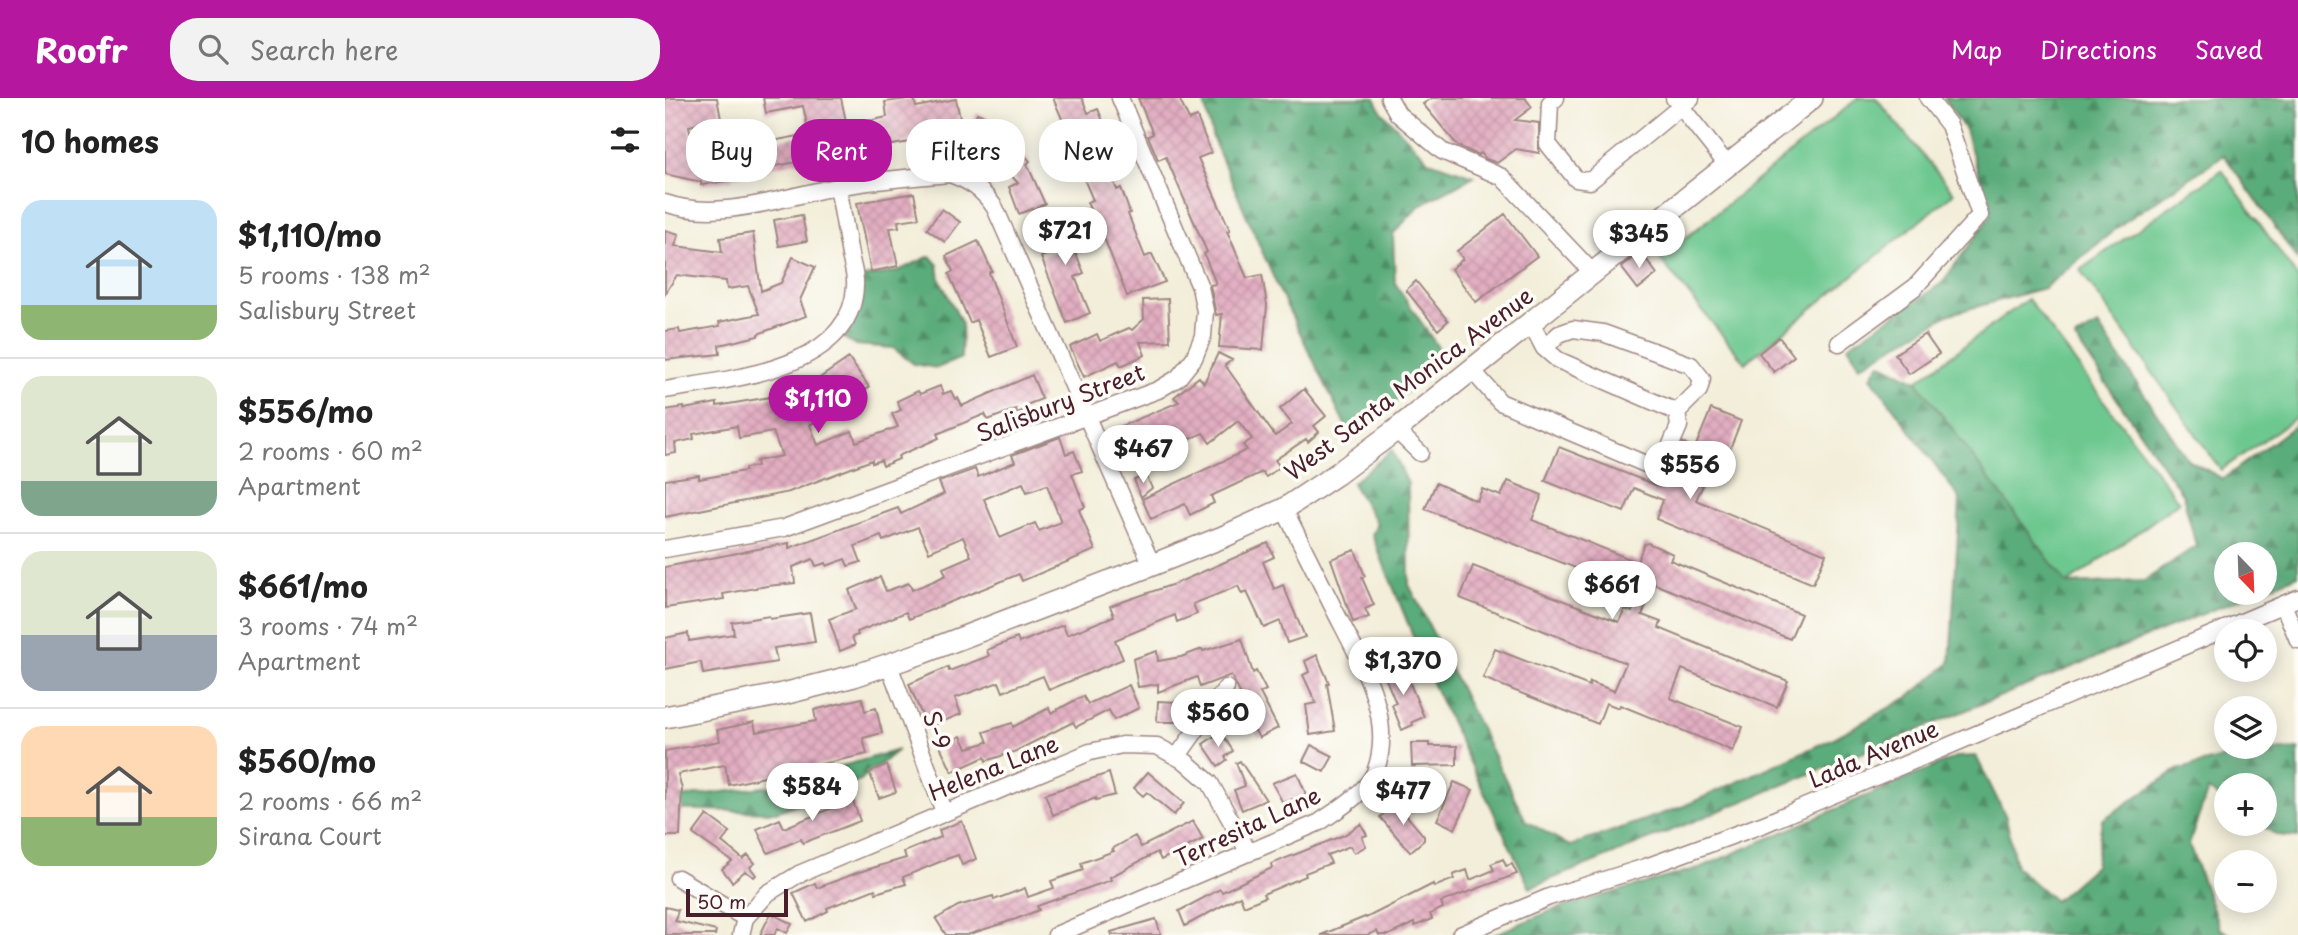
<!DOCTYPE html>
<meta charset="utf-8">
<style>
body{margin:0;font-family:"Playpen Sans",sans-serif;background:#f2f2f2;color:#222;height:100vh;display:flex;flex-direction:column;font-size:26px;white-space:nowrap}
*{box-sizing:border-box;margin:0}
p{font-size:23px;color:#767676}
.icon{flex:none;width:38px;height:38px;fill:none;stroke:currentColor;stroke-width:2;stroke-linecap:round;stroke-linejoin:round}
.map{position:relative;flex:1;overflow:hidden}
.details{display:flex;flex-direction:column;background:#fff;width:665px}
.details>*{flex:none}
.banner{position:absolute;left:21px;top:21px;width:665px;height:63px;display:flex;gap:14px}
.needle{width:46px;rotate:157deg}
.fabs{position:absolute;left:1549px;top:444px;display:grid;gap:14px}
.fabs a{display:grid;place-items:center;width:63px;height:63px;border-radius:50%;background:#fff;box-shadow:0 4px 18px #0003;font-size:35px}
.scale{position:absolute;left:21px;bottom:18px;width:102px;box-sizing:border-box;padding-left:7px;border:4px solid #4a1f2b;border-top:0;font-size:19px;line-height:24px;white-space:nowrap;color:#4a1f2b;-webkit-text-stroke:5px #fdfcf7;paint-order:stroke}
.price{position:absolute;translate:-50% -60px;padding:0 16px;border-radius:24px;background:#fff;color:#222;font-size:23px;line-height:46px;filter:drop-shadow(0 2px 4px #0008)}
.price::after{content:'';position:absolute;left:50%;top:42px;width:21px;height:16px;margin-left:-10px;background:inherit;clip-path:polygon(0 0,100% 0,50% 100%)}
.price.active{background:#b5179e;color:#fff}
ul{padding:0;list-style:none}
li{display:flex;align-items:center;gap:21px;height:175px;padding:0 21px}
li+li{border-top:2px solid #e0e0e0}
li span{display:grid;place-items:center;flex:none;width:196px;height:140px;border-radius:21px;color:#555}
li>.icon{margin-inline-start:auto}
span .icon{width:84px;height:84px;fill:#fffc;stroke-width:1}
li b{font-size:30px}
h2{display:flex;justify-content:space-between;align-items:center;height:84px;padding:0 21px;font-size:30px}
.pill{padding:0 24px;border-radius:28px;background:#fff;box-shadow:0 4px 18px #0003;font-size:24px;line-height:63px}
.pill.active{background:#b5179e;color:#fff}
header{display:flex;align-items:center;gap:42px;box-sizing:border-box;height:98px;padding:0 35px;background:#b5179e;color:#fff}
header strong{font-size:33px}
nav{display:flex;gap:38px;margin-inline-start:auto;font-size:24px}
.search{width:490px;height:63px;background:#f2f2f2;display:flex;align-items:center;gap:18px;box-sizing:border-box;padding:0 24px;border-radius:28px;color:#767676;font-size:26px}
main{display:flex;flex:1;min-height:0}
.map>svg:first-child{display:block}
.forest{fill:url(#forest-firs);stroke:#526652;stroke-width:2}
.garden{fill:#6dc88f;stroke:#5c745d;stroke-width:2}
.building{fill:url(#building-cross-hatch);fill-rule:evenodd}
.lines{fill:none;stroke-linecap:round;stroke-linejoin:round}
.minor-casing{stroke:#9e8682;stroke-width:19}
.major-casing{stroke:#9e8682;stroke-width:24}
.minor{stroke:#fff;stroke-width:16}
.major{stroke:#fff;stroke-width:21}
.labels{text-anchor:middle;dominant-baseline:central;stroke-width:7;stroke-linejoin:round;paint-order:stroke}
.street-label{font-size:23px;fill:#4a1f2b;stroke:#fdfcf7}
</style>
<header>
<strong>Roofr</strong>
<div class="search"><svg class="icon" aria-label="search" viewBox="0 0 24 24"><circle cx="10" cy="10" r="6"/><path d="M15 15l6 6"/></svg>Search here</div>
<nav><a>Map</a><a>Directions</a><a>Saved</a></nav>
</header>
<main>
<section class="details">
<h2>10 homes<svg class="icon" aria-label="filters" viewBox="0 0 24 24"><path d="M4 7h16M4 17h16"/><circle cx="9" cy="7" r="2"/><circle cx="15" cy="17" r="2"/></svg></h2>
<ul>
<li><span style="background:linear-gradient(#bfe0f5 75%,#8fb573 0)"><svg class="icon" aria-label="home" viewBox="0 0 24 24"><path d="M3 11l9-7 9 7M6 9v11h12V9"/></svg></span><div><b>$1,110/mo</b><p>5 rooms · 138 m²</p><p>Salisbury Street</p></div></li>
<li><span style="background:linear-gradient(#dfe7d0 75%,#7fa58c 0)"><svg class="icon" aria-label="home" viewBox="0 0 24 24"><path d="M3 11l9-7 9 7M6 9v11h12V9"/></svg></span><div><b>$556/mo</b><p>2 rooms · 60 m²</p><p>Apartment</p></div></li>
<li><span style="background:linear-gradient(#dfe7d0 60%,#9aa5b1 0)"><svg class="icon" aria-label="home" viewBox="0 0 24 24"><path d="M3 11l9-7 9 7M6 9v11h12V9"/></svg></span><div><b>$661/mo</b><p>3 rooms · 74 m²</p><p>Apartment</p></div></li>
<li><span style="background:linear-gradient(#ffd9b3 65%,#8fb573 0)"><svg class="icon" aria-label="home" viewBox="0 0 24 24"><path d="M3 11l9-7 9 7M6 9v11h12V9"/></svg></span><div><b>$560/mo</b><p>2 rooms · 66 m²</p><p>Sirana Court</p></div></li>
</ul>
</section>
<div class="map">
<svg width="1633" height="837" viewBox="0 0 1633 837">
<defs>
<pattern id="forest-firs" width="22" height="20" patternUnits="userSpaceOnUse" patternTransform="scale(1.75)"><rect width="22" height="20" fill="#5aac7a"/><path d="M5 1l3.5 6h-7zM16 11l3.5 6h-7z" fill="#4c8b64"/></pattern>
<pattern id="building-cross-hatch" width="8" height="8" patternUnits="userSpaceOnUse" patternTransform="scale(1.75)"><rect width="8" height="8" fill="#e2aec1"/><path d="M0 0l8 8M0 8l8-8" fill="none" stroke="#c395a6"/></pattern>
</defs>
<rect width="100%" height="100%" fill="#fdfcf7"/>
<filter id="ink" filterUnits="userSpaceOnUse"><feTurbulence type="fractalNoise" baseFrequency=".0143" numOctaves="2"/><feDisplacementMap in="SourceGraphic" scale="14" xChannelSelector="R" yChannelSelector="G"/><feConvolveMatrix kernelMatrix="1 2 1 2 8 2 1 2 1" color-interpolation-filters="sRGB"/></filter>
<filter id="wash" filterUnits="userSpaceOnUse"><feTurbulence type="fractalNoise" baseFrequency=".00686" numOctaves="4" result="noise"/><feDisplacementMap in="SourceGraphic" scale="28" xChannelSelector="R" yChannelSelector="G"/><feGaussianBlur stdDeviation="1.57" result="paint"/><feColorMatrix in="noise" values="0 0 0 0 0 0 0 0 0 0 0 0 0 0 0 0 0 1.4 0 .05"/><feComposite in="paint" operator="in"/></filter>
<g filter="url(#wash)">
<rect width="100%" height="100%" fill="#f3eed9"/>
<path class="forest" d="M538,0H710L717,14L764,63L809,78L755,107L728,136L730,185L780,260L687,341L614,192L548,41Z
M1279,0H1633V162L1559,57L1458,125L1379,190L1285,216L1195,268L1183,248L1277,185L1326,117L1300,32Z
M265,158L273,167L275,182L297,226L296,260L272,270L249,266L228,250L191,247L173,237L193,180L233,173Z
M1433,227L1523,362L1558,381L1633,325V477L1600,491V457H1561V495H1589L865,790L768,587L707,437L712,426L687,385L727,352L743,386L744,487L861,723L905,748L1019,708L1169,640L1242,600L1285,565L1295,401L1206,279L1215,265L1252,283L1402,486L1479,483L1531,448L1518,397L1410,240Z
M1633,651V739L1611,737L1595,726H1600V688H1561V703L1543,692L1524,746L1555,831L1566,837H828L888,812L1037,769L1291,659L1311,658L1341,719L1351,769L1390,803L1430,768L1437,722L1512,672L1576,655Z
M233,652L196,682L111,714L0,711V701L107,688Z"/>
<path class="garden" d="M1193,0H1211L1289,95L1080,265L995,161Z
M1557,72L1633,180V318L1556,372L1415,172Z
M1363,201L1514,404L1402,486L1252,283Z"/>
<g id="blocks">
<path class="building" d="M0,0H52L56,21L24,28L30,60L107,47V43L144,36L138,8L101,15L98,0H176L182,28L222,19L220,4L249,0L251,9L291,1L298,35L227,47L226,43L187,52L188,58L150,66L149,61L105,69L106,72L67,79L68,82L36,87V84L0,76Z
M388,0H417L423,15L433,11L438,23L433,26L439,40L431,43L452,92L456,90L465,115L463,116L480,159L487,156L500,184L462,198L434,127L432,128L422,104L428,102L407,53L403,55L394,33L401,30Z
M473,0H514L524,22L532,19L546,55L533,60L565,132L562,133L582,180L597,177L602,207L598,252L554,249L557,216L551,217L545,187L551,186L539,156L542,154L501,59L493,62L483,38L488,36Z
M767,0H860L867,9L850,22L874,25V55L851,51L832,65L821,61L816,55L813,57L793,48L758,6Z
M312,15L336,25L334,30L365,63L362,66L380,106L354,116L344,89L353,85L317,46L301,40Z
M249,95L254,120L233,123L234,129L225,130L233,168L206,174L192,105Z
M277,111L295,124L280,144L262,131Z
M400,111L411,136L404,139L419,175L410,179L425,215L402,225L376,159L392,152L378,120Z
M840,116L872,158L811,204L786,171L798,161L792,153Z
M137,117L142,143L114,148L109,122Z
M0,132L14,136L10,148L57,154L55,140L88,135L96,193L116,185L128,159L150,169L135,202L141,218L93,236V238L54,247L55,256L0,262V233L14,231L15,235L55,228L54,224L94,216L83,188L62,191L61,183L12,177L0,196Z
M313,143L327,173L324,175L352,249L326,259L311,222L305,225L284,176L288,173L281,158Z
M976,154L992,176L973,191L956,169Z
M751,183L783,223L773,232L741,192Z
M503,201L505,243L475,244L480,257L456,268L453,263L419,279L405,249L432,236L435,243L464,230L467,232L479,221L478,202Z
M1260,236L1274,256L1244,276L1230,256Z
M1114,239L1129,258L1109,274L1094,255Z
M553,255L567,262L560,267L610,338L627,326L615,311L639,291L661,318L649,328L654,334L643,344L641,341L610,362L615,369L601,379L597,374L546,398L549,405L525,417L520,406L486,421L477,401L582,352L578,347L587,341L573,323L545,345L538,335L496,353L492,344L461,358L449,331L514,304L509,299L534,279L539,285Z
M184,260L204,289L145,327L153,347L187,333L191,344L233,329L227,316L236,312L232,303L253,293L255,296L275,288L278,296L286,293L290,301L293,300L297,308L367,277L377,301L361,307L363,311L352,315L351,311L323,322L320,316L272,336L274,340L233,358L234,361L218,368L216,362L207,365V362L124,394L0,419V382L34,377V381L80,373V370L92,368L91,363L117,358L108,334L74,340L72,328L28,336L29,341L10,345L11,355L0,357V312L19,309V311L52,305V308L105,299L138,285L140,290Z
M1046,311L1076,323L1060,363L1040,355L1029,383L1038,387L1031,402L1161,456L1148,486L991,421L998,402L969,390L959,414L880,383L894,349L995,389L1001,375L1008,369L1018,345L1030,350Z
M395,339L401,356L409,353L417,373L407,376L420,409L414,412L430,452L357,483L354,476L244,521L241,514L192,534L193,537L187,539L190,547L175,553L164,521L191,511L184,492L215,479L221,493L244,485L247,492L271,482L281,477L278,470L306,458L298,439L264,454L253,429L218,443L216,438L190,448L196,464L183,468L180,461L162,468L161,465L151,468L148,461L128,469L130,485L102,488L58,496L59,501L0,510V469L124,445V450L233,410L236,416L279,396L274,384L310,371L313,379L350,364L347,357ZM358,385L362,394L382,387L396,424L374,433L370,425L335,440L319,401Z
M481,377L487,390L476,399L469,382Z
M843,383L877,397L867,422L972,464L979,446L983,445L1008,456L1005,462L1136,516L1125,541L990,486L977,517L996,524L994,530L1123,583L1112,609L1017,571L1005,600L1078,629L1068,653L955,607L954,610L941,605L933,626L818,580L830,551L924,588L925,584L949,593L961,565L795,500L808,468L954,524L960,511L967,514L975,495L760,411L771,385L812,403L817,391L836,398Z
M603,445L609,459L598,464L609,491L618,487L640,539L622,545L615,523L599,530L582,494L577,496L573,488L528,506L532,516L512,524L510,517L450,542L458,561L384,592L378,578L338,594L334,584L290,600L296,616L262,630L244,586L283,569L284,573L324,558L322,552L352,540L354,545L398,527L402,537L449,518L445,508L512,485Z
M690,452L700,478L697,480L709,507L700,511L704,519L688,524L666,461Z
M145,515L150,544L109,550L112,564L38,576L36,564L0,571V540L23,535L24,543L69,536L67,524L104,518L105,521Z
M577,541L588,575L591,573L601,592L595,595L613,630L594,640L588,629L580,633L574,621L585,615L566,577L535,589L532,579L493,594V586L473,589L468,561L492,553L493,563L516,559L537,551L538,553Z
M652,557L664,585L662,586L670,633L645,637L641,607L651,605L638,577L644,574L640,563Z
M730,567L732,574L739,571L759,619L747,624L748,627L737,632L727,607L731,605L717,572Z
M464,587L474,610L449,622L444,612L411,629L408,624L351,653L321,663L320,659L287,674L275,648L296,638L302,650L323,644L319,634L347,625L348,629L384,610L386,615L418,598L423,606Z
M197,600L200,613L211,610L217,635L198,640L202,656L64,687L60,667L13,676L17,691L15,738H0V653L55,643L52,632L89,624L91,634L151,623L149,612Z
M493,603L512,604L511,624H492Z
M556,634L568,653L560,659L562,662L553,668L538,646Z
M746,645H764V648H792V667L747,668Z
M646,647L668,658L659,674L638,663Z
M575,663L601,702L577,712L569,692L580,688L571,665Z
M222,667L231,694L214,700L204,673Z
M483,674L519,705L509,717L482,694L478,698L469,690Z
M444,675L450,697L431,702V700L388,717L380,696Z
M632,675L641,696L618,705L607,685Z
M789,684L808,692L790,731L772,722Z
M183,689L195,723L138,745L136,741L103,755L92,731L115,721L119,730L167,710L162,697Z
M731,705L759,738V742L745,754L715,719Z
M42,717L65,734L57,744L78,761L83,757L90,765L85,769L91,777L89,779L80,773L67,784L57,771L67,763L28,736Z
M297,723L311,761L297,767L293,757L284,760L238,779L241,786L211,795L210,791L162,810L163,813L142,824L128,795L150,785L152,790L194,774L241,760L239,754L276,739L274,732Z
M528,723L538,741L496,762L492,754L445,779L446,782L372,808L374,812L351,821L302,837H281L271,821L293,808L328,798L329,802L360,790L363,799L389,790L386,783L418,772L416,765L449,753L447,751L470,738L476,749Z
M696,726L702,737L697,739L701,748L689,755L685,748L662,757L666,765L640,775L641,778L598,796L600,799L579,808L575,798L520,828L514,813L555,791L557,794L607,770L606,766L679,737Z
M838,761L841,768L847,766L852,776L776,804L778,810L765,816L767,821L750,828L749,825L724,837H714L712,833L703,837H656L700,819L701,820L768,786L769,789L789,781L788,777L802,772L805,782L829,772L826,766Z
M0,809L13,812L10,823L51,833L50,837H0Z
M106,815L127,826L122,835L113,830L109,837H95Z
M491,821L496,837H447L446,834Z"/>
</g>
</g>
<g filter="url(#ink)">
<use href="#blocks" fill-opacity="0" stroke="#9e8682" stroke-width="2"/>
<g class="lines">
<defs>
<path id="minor" d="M724,0L733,16L777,53L837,79L928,175
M891,0L885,5L883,46L911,81L925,83L1026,0
M1009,0L1063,68
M0,105C54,124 117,99 171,89C209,82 247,79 285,76C305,83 318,92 330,110L487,467
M1174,245L1250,189L1315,117L1284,27L1263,0
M879,250L894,236L908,231L938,235L1026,267L1037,281L1034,292L1012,314
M807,272L835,304L985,368L998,365L1014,328L1012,314L893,262L879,250L866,225
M0,292C61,281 187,273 190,188C191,178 187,167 185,157C181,134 177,111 173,88
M731,332L755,355
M0,451L119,430L493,292L513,280L529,260L538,238L540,213L535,189L455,0
M1618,506L1633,542
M224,567L279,714
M512,659L561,590
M13,780L80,820
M76,837L80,820L103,795L134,776L425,654L457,647L492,648L521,664L545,685L584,755
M391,837L655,724C672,712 702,694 710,674C732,618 691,556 667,507C651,475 635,443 619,411
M795,837L884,799L981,769L1099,726L1633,500"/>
<path id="major" d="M0,619L118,596L189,578L257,555L487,467L558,439L619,411L672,376L731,332L1147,0"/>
</defs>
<use href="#minor" class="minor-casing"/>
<use href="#major" class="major-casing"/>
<use href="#minor" class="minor"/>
<use href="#major" class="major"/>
</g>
</g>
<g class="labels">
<g class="street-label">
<text transform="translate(743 285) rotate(-37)">West Santa Monica Avenue</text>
<text transform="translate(395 304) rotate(-21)">Salisbury Street</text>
<text transform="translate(273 632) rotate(70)">S-9</text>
<text transform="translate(1208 655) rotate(-23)">Lada Avenue</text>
<text transform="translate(328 669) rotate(-22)">Helena Lane</text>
<text transform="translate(582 728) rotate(-25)">Terresita Lane</text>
</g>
</g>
</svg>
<div class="fabs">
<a><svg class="needle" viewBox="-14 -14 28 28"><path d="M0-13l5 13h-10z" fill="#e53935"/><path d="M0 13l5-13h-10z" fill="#767676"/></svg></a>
<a><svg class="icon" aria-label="locate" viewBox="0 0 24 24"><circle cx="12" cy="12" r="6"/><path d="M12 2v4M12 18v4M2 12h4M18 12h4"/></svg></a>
<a><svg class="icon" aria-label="layers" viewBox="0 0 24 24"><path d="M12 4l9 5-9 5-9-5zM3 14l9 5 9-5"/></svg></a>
<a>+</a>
<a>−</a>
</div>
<div class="scale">50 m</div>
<b class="price" style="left:400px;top:169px">$721</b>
<b class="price" style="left:974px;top:172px">$345</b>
<b class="price active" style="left:153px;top:337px">$1,110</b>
<b class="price" style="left:478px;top:387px">$467</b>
<b class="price" style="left:1025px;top:403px">$556</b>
<b class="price" style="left:947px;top:523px">$661</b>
<b class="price" style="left:738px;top:599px">$1,370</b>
<b class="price" style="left:553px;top:651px">$560</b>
<b class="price" style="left:147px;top:725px">$584</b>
<b class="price" style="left:738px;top:729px">$477</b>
<div class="banner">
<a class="pill">Buy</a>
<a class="pill active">Rent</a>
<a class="pill">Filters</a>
<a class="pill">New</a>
</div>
</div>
</main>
